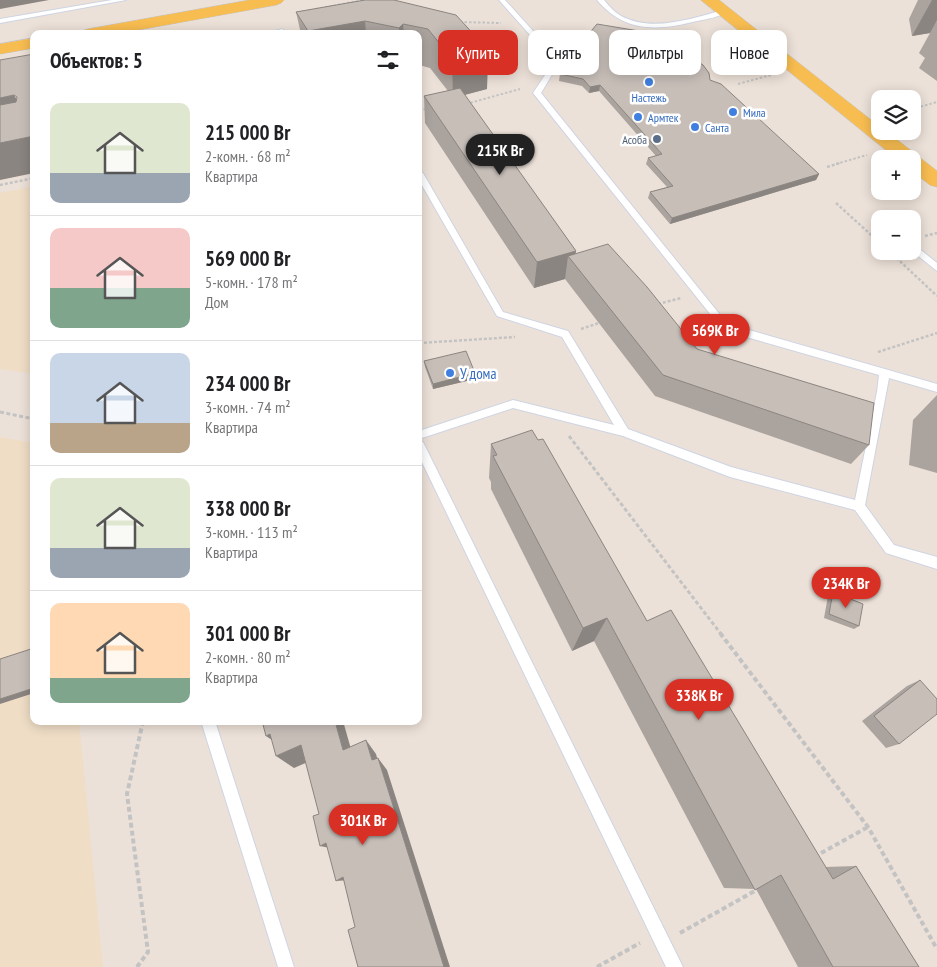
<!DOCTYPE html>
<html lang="ru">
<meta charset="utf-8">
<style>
body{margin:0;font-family:"PT Sans Narrow",sans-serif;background:#f2f2f2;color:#202124;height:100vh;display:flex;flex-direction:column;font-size:19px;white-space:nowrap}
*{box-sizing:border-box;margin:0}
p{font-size:16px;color:#757577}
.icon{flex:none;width:28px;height:28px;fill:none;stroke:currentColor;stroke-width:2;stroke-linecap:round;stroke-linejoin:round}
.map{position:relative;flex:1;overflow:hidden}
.details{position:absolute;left:30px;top:30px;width:392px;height:695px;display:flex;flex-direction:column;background:#fff;border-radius:10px;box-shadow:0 2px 12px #0003}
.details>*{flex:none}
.hud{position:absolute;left:438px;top:30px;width:424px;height:45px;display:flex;gap:10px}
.buttons{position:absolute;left:871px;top:90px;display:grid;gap:10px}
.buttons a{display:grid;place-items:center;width:50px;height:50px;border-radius:10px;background:#fff;box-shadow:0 2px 12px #0003;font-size:25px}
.price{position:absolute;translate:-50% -42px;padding:0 11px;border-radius:18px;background:#d93025;color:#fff;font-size:16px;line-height:32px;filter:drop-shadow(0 1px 2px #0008)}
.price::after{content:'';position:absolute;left:50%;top:30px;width:15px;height:11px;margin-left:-8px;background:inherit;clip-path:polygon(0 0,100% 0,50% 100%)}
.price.selected{background:#222;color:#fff}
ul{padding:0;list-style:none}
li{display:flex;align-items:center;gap:15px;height:125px;padding:0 20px}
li+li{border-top:1px solid #e0e0e0}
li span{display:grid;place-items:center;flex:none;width:140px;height:100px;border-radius:10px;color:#555}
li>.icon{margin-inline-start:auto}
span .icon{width:60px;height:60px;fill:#fffc;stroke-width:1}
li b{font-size:21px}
h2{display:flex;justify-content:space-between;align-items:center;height:60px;padding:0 20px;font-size:21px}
.pill{padding:0 18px;border-radius:10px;background:#fff;box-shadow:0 2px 12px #0003;font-size:18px;line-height:45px}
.pill.selected{background:#d93025;color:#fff}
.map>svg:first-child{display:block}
.education{fill:#efddc6}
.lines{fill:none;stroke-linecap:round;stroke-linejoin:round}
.lane-casing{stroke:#ced4e2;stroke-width:2}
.primary-casing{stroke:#c3c3c3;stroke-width:1}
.path-far3{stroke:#c3c3c3;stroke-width:2;stroke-dasharray:2.5 2;stroke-linecap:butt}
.path-far2{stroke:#c3c3c3;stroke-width:2.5;stroke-dasharray:3 2;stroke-linecap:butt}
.path-far1{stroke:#c3c3c3;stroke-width:3;stroke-dasharray:4 2.5;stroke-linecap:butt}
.path{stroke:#c3c3c3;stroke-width:4;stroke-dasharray:5 3;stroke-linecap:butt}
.lane{fill:#fff;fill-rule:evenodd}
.primary{fill:#f8bd51;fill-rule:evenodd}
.wall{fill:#aba39e}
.shaded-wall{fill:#8b8581}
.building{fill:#c7beb8;stroke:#8b8581}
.shop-dot{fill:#3f7fe0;stroke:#fff;stroke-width:2}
.service-dot{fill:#5c6f8a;stroke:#fff;stroke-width:2}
.labels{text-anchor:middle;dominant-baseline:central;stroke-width:5;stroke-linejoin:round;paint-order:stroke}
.far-shop-label{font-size:12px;fill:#366cbe;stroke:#fff;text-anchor:start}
.far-service-label{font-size:12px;fill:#4e5e75;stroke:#fff;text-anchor:end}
.shop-label{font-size:15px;fill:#366cbe;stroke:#fff;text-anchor:start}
</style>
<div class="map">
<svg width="937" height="967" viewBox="0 0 937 967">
<rect width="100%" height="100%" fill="#ece1d8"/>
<path class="education" d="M34,186V374L0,369V193Z
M0,437L34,443V721H79L103,967H0Z"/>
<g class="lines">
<defs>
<path id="lane" d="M112,0H126L0,23V19Z
M499,0H505L552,52L559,63L541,93L725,321L749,330L937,384V392L889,378L865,505L894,545L937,557V569L886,553L855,510L730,477L623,436L513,408L419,439V431L513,400L614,425L562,337L497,316L419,180V171L423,173L503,312L568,331L628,429L731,467L855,500L877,392L879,375L743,336L719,325L533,93L553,63L547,54Z
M597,0H604C609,6 614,12 621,16C653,33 692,18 724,10L727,12C719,17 707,19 697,21C658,31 625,33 597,0Z
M282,29L285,31L284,32L264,34Z
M912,243L937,263V271L912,251Z
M419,441L423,442L683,967H666L419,456Z
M201,721H215L294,967H278Z"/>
<path id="primary" d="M250,0H284L281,3L276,5L116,34H80L82,31L88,29Z
M701,0H719L880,127V131H886L937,171V187L930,185L912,171V159H897Z
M34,38V48L0,54V44Z"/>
</defs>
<use href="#lane" class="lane-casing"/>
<use href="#primary" class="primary-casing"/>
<path class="path-far3" d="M316,9L363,0
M460,22L501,23
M738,84L771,75
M466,104L520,89
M912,109L937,102
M419,110L428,109
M836,164L867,155"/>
<path class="path-far2" d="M827,167L840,163
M0,185L34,178
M836,203L880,243
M925,236L937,233
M889,251L937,296
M658,304L681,298
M581,329L599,323
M419,343L515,337
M878,352L937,333"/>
<path class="path-far1" d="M0,412L34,419
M569,436L721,634"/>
<path class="path" d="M720,633L868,827L937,949
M814,857L868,827
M680,933L760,888
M137,967L148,952L127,794L143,721
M597,967L640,943"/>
<use href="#lane" class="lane"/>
<use href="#primary" class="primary"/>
</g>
<path class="wall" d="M365,0L488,50L487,89L464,95L576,251L575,254L697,349L869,445L851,464L655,396L565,279L534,288L425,123L424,96L448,91L430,68L419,65V34H301L296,12Z
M918,0H937V81L919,68L925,58L919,53L930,33L912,36L909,19Z
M566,40L673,55L710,80L819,174L816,180L670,224L648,198L650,192L667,187L646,164L648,158L656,156L599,91L589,93L582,86L559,81L560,74L573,55L565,46Z
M424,361L475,379L433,389L425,367Z
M937,395V473L909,465L913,420Z
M538,440L647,621L825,867L856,866L919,967H798L756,889L724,888L594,641L572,651L491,489V482L489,478L491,444Z
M833,592L859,626L854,629L824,618L828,596Z
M920,680L899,744L886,748L862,721L907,686Z"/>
<path class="shaded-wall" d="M0,0H49L0,9Z
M932,0H937V20L930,33L912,36Z
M365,21L366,34H308V31Z
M403,24L404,34H399V28Z
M488,50L487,89L453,98L452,59Z
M600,85L599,91L589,93L590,87Z
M14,95L34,128L0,135V98Z
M34,136V173L0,180V143Z
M819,174L816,180L670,224L672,218Z
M576,251L574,263L568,256L565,279L534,288L537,262Z
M475,373V379L433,389V384Z
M607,618L594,641L572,651L583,628Z
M34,688V693L0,704V699Z
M335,721H343L355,763L343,750Z
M270,734L285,749L266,736Z
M366,740L376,754L381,772L372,760Z
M301,745L317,758L294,768L276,756Z
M378,758L387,770L450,967H444Z
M326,843L335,849L320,846Z
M343,877L350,880L336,881Z"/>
<path class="building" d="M365,0H394L456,15L488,50L452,59L428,29L403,24L399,28L365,21L308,31L296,12Z
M597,24L645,32L673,55L692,58L703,65L709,73L710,80L721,84L819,174L672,218L650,192L673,186L648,158L662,154L600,85L590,87L583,79L560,74L576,51L566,40L587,36Z
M34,54V136L0,143V105L16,102L17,97L14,95L0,98V60Z
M460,88L576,251L537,262L424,96Z
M608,244L647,287L697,349L874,403L869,445L663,375L568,256Z
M466,351L475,373L433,384L424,361Z
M532,430L538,440L543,439L647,621L671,610L833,879L856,866L919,967H833L781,875L755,890L607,618L583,628L493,456L497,455L491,444Z
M833,592L863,604L859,626L829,614Z
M34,648V688L0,699V659Z
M920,680L937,699V714L899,744L874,716Z
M262,721H335L343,750L366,740L372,760L378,758L444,967H358L348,930L355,927L343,877L336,881L326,843L320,846L313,816L319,814L301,745L276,756L270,734L266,736Z"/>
<g class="shop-dot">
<circle cx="649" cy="82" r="5"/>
<circle cx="733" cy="112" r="5"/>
<circle cx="638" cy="117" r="5"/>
<circle cx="695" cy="127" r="5"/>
<circle cx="450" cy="373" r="5"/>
</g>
<circle class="service-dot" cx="657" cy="139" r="5"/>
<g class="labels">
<g class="far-shop-label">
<text x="649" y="97" text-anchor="middle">Настежь</text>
<text x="743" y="112">Мила</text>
<text x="648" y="117">Армтек</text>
<text x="705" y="127">Санта</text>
</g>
<g class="far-service-label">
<text x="647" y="139">Асоба</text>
</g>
<g class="shop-label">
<text x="460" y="373">У дома</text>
</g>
</g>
</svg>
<div class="buttons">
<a><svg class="icon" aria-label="layers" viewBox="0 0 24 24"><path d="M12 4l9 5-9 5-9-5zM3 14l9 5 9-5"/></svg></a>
<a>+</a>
<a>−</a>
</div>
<b class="price selected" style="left:500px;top:176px">215K Br</b>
<b class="price" style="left:715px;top:356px">569K Br</b>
<b class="price" style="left:846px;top:609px">234K Br</b>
<b class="price" style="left:699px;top:721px">338K Br</b>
<b class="price" style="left:363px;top:846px">301K Br</b>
<div class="hud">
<a class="pill selected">Купить</a>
<a class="pill">Снять</a>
<a class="pill">Фильтры</a>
<a class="pill">Новое</a>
</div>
<section class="details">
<h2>Объектов: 5<svg class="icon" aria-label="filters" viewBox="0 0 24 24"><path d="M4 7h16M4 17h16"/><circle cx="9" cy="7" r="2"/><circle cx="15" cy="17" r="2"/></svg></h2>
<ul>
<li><span style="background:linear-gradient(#dfe7d0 70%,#9aa5b1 0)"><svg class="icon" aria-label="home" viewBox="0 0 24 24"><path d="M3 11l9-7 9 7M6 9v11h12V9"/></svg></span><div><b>215 000 Br</b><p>2-комн. · 68 m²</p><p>Квартира</p></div></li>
<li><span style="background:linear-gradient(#f6c9c9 60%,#7fa58c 0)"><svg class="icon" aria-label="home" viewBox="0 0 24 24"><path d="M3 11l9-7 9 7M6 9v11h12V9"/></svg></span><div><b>569 000 Br</b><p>5-комн. · 178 m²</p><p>Дом</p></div></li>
<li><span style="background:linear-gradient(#c9d6e8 70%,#b9a48a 0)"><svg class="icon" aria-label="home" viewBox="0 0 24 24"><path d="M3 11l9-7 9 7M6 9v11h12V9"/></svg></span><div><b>234 000 Br</b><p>3-комн. · 74 m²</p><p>Квартира</p></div></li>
<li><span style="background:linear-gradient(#dfe7d0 70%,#9aa5b1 0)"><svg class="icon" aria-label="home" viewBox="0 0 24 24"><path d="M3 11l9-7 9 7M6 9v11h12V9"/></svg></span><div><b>338 000 Br</b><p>3-комн. · 113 m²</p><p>Квартира</p></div></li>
<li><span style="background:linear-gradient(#ffd9b3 75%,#7fa58c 0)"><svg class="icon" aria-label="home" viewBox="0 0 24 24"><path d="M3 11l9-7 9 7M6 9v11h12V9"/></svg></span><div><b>301 000 Br</b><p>2-комн. · 80 m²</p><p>Квартира</p></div></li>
</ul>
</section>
</div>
